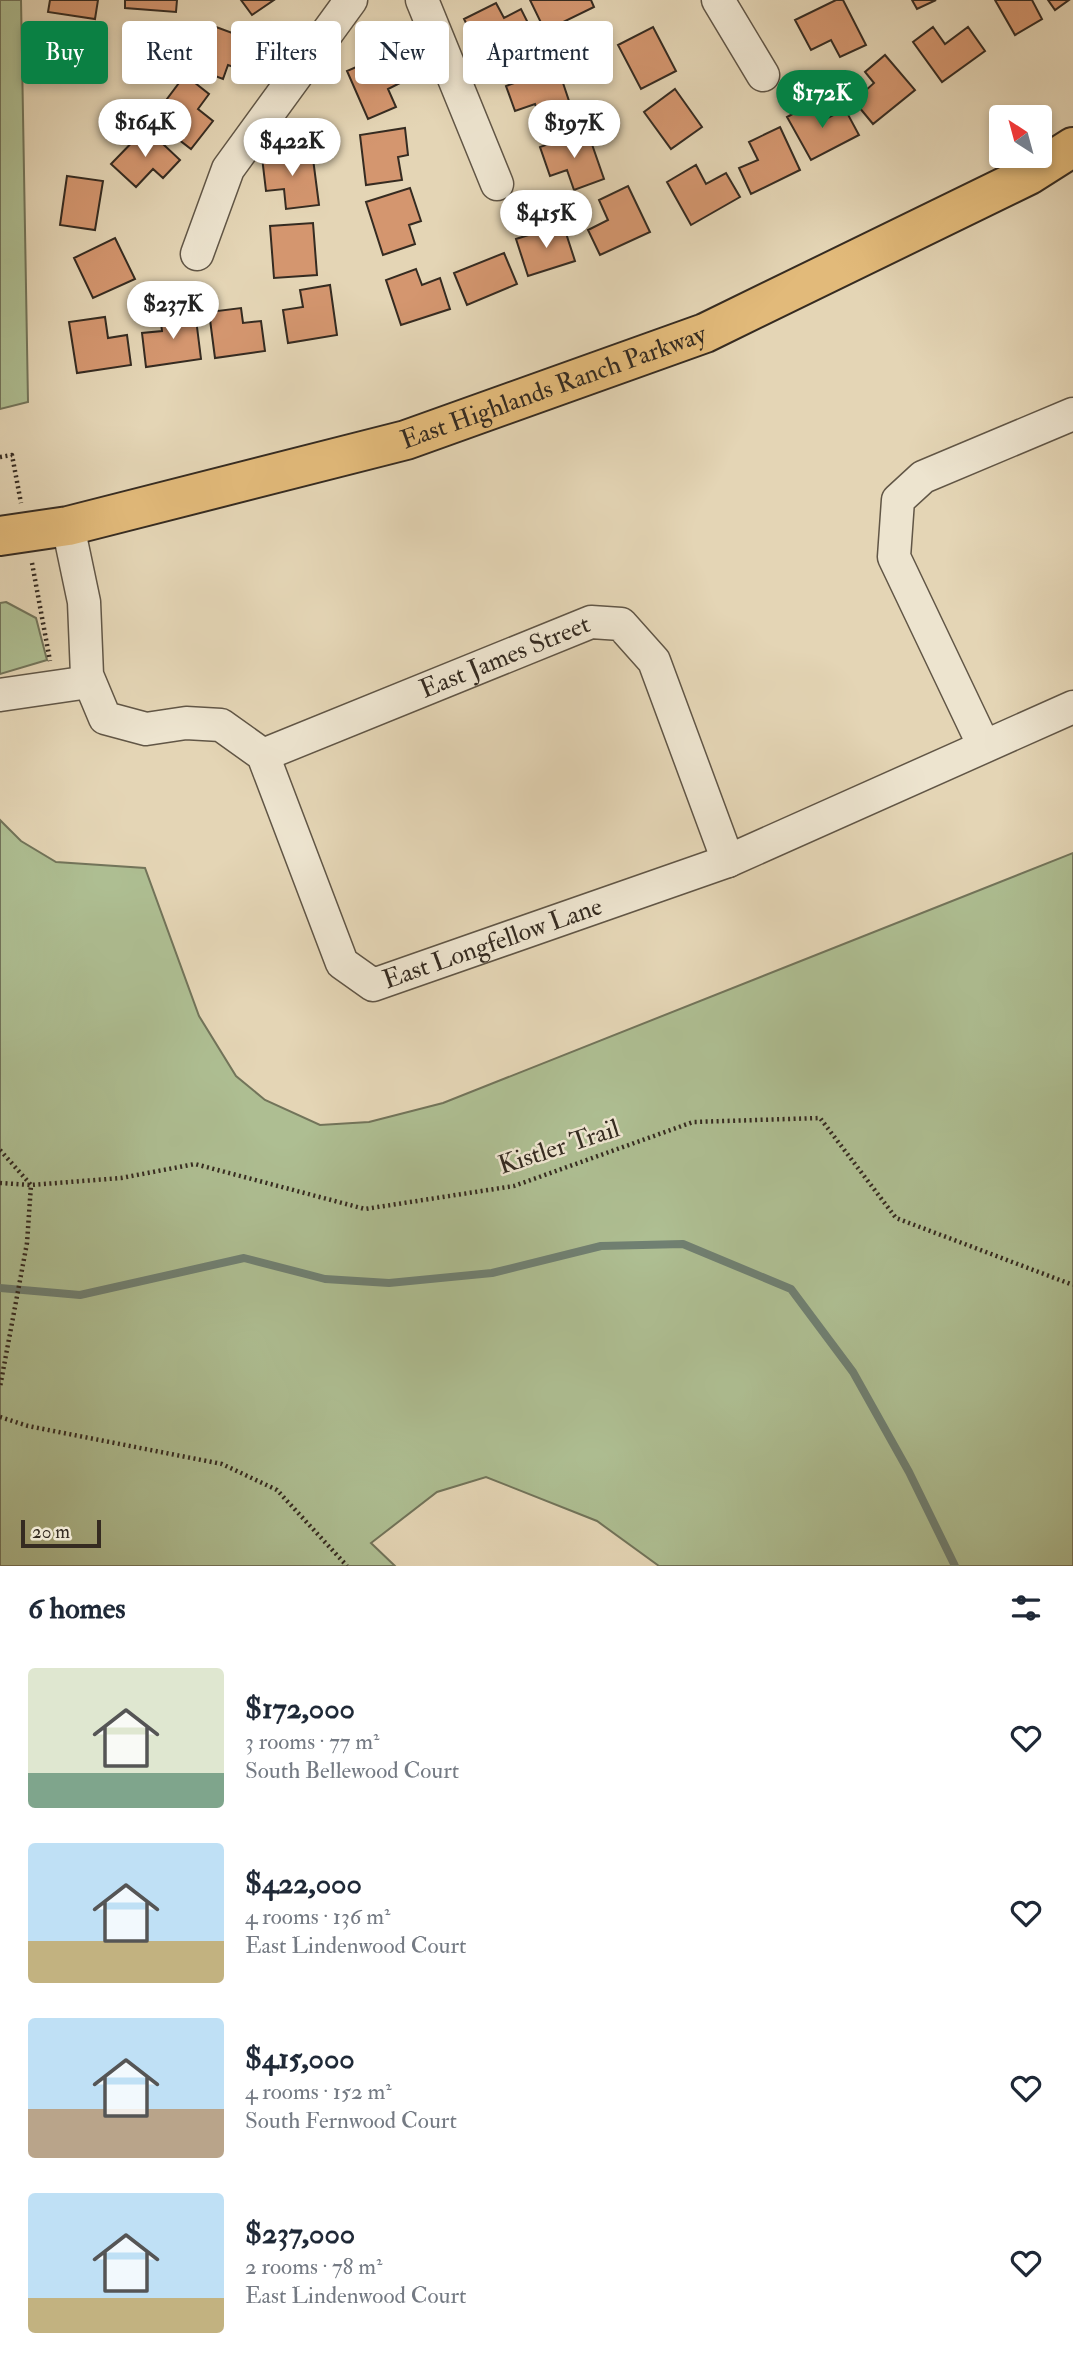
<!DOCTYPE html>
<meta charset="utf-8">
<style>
body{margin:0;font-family:"IM FELL Double Pica",serif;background:#f6f6f7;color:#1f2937;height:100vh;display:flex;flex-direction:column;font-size:26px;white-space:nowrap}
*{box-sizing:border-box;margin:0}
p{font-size:23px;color:#747a83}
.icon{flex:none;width:38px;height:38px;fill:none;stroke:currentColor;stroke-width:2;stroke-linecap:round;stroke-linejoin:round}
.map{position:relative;height:1566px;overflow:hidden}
.drawer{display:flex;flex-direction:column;background:#fff;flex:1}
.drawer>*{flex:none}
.top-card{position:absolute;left:21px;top:21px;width:700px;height:63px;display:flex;gap:14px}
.needle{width:46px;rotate:324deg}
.buttons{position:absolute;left:989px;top:105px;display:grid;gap:14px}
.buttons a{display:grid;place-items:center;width:63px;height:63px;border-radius:7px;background:#fff;box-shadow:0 4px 10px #0003;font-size:35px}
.scale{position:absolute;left:21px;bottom:18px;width:80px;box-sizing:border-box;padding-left:7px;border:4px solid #352b21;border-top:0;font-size:19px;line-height:24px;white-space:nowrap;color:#352b21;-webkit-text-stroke:5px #ede4cf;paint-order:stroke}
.price{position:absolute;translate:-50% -60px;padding:0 16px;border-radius:24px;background:#fff;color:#222;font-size:23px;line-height:46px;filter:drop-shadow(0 2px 4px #0008)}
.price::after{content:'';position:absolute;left:50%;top:42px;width:21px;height:16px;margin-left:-10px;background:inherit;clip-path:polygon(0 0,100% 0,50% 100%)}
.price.active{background:#0b8043;color:#fff}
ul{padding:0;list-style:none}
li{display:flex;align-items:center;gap:21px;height:175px;padding:0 28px}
li span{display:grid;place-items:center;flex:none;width:196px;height:140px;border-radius:7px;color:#555}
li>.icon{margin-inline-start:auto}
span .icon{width:84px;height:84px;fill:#fffc;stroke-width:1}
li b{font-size:30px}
h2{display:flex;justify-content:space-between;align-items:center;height:84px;padding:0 28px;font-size:30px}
.chip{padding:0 24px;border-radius:7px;background:#fff;box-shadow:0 4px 10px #0003;font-size:24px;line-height:63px}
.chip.active{background:#0b8043;color:#fff}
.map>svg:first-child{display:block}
.green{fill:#aebe92;stroke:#72745a;stroke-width:2}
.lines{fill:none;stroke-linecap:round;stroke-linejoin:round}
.stream{stroke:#708072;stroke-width:8}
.building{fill:#d4966f;stroke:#352b21;stroke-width:2}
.minor-casing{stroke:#615646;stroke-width:35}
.major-casing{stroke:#352b21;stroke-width:42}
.path{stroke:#352b21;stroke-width:4.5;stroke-dasharray:2 3.5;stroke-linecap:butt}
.minor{stroke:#ede4cf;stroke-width:32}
.major{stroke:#e2ba7a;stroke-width:38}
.labels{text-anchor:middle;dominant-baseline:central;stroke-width:5;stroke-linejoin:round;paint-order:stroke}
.street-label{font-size:26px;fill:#352b21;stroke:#ede4cf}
</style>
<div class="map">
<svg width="1073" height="1566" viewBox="0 0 1073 1566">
<rect width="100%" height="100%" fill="#e4d5b5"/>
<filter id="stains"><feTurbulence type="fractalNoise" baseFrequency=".00286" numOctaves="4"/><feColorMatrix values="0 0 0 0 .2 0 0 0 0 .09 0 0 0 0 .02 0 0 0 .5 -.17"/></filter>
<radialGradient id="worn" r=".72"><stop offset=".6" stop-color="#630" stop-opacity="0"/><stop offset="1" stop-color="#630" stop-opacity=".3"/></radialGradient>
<path class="green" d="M0,0H21L28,402L0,409Z
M6,602L36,618L47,660L0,674V603Z
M0,820L21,841L56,862L145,868L199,1016L236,1076L265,1100L320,1125L369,1122L443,1103L1073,853V1566H659L597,1521L486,1477L437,1492L371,1543L395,1566H0Z"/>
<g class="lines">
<path class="stream" d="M0,1288L80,1295L244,1258L325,1279L389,1283L492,1273L601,1246L683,1244L791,1289L853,1372L909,1472L955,1566"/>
</g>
<path class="building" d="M50,0H98L95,19L48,12Z
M125,0H177L176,12L125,8Z
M241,0H274L252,15Z
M530,0H591L594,7L545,31Z
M836,0H843L866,45L840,57L831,40L811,50L795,20Z
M912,0H936L917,9Z
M995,0H1032L1042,19L1015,35Z
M1048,0H1069L1055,10Z
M496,3L504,18L521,9L536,39L486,64L464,19Z
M216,27L262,44L251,73L228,65L223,79L199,70Z
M653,27L676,71L641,89L618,45Z
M933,27L945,44L968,27L985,51L942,82L913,42Z
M393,51L406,80L388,89L396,107L368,119L347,71Z
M885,55L915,90L873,124L854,101L874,83L865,72Z
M558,68L574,116L543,127L535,104L515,111L506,86Z
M185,75L209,94L198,109L213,121L191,149L152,119Z
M675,89L702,127L671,149L644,112Z
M815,102L824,120L845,109L859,135L811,160L787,117Z
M780,127L800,170L751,194L739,168L758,160L749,142Z
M146,128L180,160L163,178L153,169L136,187L111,164Z
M405,128L408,155L398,157L402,180L366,185L360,135Z
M587,130L604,179L574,190L567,170L550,176L540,147Z
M312,151L319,205L286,209L284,189L266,191L262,157Z
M696,165L706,184L726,173L740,197L691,225L667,182Z
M67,176L103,181L95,230L60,225Z
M628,186L650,232L600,255L588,230L608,220L599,200Z
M410,188L421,221L409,225L415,244L383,255L366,202Z
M313,223L317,275L274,278L270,226Z
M563,224L575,261L528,276L516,239Z
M115,238L135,279L93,298L74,258Z
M504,253L517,284L467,305L454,273Z
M416,269L422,285L440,278L450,309L401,325L386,280Z
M330,285L337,335L288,343L283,310L303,307L300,290Z
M241,308L243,323L261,321L265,351L215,358L209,312Z
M195,311L201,359L146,367L142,333L162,331L160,315Z
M105,317L108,338L127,335L131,365L77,373L69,322Z"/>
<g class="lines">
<defs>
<g id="minor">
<path d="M422,0L497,184"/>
<path d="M718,0L763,75"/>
<path d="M197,254L228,169L351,0"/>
<path id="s1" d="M68,526L84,602L87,675L105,718L146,729L186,723L221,725L263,755L342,963L373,985L728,861L1073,707"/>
<path d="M0,695L89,682"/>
<path d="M984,746L894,557L898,500L923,477L1073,414"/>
<path id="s2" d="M263,755L591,622L621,624L654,661L728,861"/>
</g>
<g id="major">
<path id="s3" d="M0,536L68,526L406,440L705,333L1029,175L1073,147"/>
</g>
</defs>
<use href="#minor" class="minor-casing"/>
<use href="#major" class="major-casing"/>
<path class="path" d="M0,457L12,455L21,503
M32,563L50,661
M0,1150L31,1185L27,1243L0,1387
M0,1183L31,1185L121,1178L195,1164L365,1209L514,1186L693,1122L820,1118L896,1218L1073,1285
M0,1417L28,1426L222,1464L277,1490L347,1566"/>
<use href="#minor" class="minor"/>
<use href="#major" class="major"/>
</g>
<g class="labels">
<g class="street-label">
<text stroke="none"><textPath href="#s3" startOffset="574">East Highlands Ranch Parkway</textPath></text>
<text stroke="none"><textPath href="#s2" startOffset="261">East James Street</textPath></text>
<text stroke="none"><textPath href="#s1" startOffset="754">East Longfellow Lane</textPath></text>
<text transform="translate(559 1147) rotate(-18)">Kistler Trail</text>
</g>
</g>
<rect width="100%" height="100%" filter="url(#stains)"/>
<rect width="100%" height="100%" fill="url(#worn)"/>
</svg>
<div class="buttons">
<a><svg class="needle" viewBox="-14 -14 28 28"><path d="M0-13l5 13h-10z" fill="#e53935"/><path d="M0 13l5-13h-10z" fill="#747a83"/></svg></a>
</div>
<div class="scale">20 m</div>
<b class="price active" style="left:822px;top:130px">$172K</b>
<b class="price" style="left:145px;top:159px">$164K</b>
<b class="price" style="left:574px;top:160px">$197K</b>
<b class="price" style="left:292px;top:178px">$422K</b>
<b class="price" style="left:546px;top:250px">$415K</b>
<b class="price" style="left:173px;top:341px">$237K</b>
<div class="top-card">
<a class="chip active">Buy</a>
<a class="chip">Rent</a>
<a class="chip">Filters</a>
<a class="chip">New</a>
<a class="chip">Apartment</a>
</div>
</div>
<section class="drawer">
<h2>6 homes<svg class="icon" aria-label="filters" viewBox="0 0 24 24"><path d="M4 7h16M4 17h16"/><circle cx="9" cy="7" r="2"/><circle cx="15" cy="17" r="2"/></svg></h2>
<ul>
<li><span style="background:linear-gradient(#dfe7d0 75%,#7fa58c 0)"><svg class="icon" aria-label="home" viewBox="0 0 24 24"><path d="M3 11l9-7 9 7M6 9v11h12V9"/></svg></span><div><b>$172,000</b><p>3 rooms · 77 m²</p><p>South Bellewood Court</p></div><svg class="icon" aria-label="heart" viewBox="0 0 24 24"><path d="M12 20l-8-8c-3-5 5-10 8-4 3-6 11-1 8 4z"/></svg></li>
<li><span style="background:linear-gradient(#bfe0f5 70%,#c2b280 0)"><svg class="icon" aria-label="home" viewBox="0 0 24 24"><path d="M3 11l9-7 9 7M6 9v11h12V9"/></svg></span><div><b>$422,000</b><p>4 rooms · 136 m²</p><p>East Lindenwood Court</p></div><svg class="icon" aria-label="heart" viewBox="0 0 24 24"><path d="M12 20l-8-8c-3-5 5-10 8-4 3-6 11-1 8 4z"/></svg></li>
<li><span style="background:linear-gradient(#bfe0f5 65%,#b9a48a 0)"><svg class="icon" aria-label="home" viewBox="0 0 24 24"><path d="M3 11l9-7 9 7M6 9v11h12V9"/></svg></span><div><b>$415,000</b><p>4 rooms · 152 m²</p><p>South Fernwood Court</p></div><svg class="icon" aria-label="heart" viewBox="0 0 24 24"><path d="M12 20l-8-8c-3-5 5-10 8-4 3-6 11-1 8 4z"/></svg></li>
<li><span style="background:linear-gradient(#bfe0f5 75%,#c2b280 0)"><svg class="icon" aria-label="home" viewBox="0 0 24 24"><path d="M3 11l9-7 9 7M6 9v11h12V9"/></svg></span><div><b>$237,000</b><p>2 rooms · 78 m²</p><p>East Lindenwood Court</p></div><svg class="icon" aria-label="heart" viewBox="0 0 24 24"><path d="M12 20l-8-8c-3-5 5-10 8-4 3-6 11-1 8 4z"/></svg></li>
</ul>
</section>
